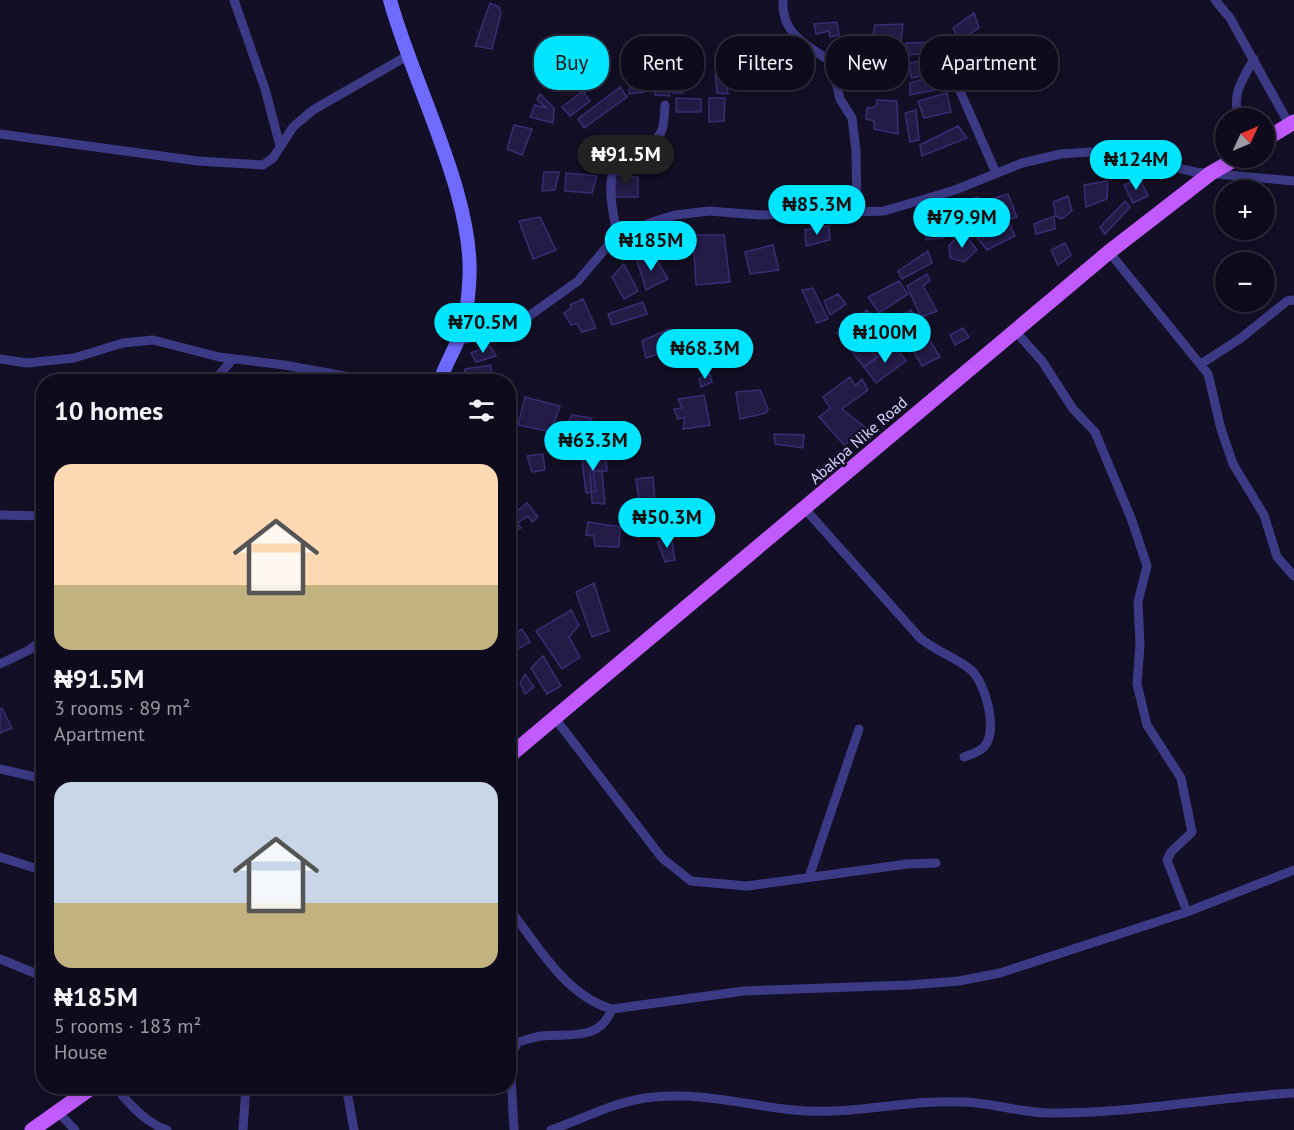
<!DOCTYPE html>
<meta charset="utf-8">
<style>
body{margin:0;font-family:"PT Sans",sans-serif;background:#1c1929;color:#f1f3f6;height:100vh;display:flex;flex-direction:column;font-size:22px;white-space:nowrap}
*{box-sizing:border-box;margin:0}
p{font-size:20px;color:#9b9ba3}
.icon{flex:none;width:33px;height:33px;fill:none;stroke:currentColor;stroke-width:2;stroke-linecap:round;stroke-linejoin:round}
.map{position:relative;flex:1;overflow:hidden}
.side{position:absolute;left:36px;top:374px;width:480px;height:720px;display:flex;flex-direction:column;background:#0e0b1c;border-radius:24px;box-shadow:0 3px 15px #0003,0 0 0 2px #2e2b3b}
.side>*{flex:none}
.hud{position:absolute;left:534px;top:36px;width:570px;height:54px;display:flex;gap:12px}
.needle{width:39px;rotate:46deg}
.controls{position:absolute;left:1215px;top:108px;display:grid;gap:12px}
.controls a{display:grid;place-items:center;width:60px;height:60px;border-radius:50%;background:#0e0b1c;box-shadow:0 3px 15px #0003,0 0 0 2px #2e2b3b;font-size:30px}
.price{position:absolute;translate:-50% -51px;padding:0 14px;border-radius:21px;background:#00e5ff;color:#111;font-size:20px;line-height:39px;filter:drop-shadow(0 2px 3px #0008)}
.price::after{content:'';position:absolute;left:50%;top:36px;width:18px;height:14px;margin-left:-9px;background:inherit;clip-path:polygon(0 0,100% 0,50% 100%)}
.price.current{background:#222;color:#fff}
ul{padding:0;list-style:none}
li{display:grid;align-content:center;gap:12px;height:318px;padding:0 18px}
li span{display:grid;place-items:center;height:186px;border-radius:18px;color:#555}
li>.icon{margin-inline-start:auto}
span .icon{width:108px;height:108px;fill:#fffc;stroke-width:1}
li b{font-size:26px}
h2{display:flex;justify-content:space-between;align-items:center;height:72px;padding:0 18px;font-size:26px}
.tag{padding:0 21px;border-radius:24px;background:#0e0b1c;box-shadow:0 3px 15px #0003,0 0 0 2px #2e2b3b;font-size:21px;line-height:54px}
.tag.current{background:#00e5ff;color:#111}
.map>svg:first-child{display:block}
.building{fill:#241b47;stroke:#3b2d73;stroke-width:1.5}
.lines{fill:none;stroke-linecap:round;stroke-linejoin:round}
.street{stroke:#3d3a85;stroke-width:9}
.secondary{stroke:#6f6bff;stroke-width:14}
.primary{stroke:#c25bff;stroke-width:15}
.labels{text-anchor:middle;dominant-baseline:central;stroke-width:5;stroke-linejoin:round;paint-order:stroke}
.street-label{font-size:16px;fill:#d9d4ff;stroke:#130f26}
</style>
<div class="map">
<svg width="1294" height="1130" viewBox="0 0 1294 1130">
<rect width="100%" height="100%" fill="#130f26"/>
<path class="building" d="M490,3L499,7L501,13L492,49L475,46Z
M974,13L979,28L959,41L953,28Z
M837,22L839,35L830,37L829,31L816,34L814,24Z
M903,24L901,43L871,42L875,25Z
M569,35L593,38L591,53L573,56Z
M935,42L936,52L908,55L906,43Z
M634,46H646L644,92L629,94Z
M665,47L670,96L655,95L653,49Z
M884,51L903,54L904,79L894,81L895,64L885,59Z
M963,55L965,72L957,74L953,58Z
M928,60L931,66L929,74L911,78L909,63Z
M684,68L683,93H673V69Z
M725,73L728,94L717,93L715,74Z
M930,77L935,90L910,95V83Z
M620,87L627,97L584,128L578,119Z
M583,91L590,101L570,116L562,107Z
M947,93L951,112L924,118L918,101Z
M540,94L554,108L553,123L530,117L535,105L547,108L537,100Z
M676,98L701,99V112H676Z
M709,98H725L724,121L709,122Z
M877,100L897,101L898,134L874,129V121L866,119L867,108L876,107Z
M916,110L919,140L910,142L905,113Z
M514,125L532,129L522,155L507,149Z
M958,126L967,138L922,156L920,145Z
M544,172H559L555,190L542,191Z
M566,173L597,176L592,193L565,191Z
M615,175L638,177V197H615Z
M1140,179L1148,196L1133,203L1124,185Z
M1108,181L1107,199L1086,207L1084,185Z
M1008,194L1017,217L997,222L989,214L992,208L989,200Z
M1068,196L1072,211L1061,219L1056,216L1053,202Z
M978,197L985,214L973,224H966L962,202Z
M1125,201L1130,207L1105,234L1100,227Z
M1054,216L1055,229L1036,234L1034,224Z
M540,217L556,250L533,259L519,221Z
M1008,220L1015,236L987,250L975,235Z
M829,226L830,240L806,246L805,230Z
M938,228L944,238L926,240L925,229Z
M965,234L977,250L964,262L950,258L949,246L957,236Z
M693,235H724L730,282L696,285Z
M1065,243L1071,255L1058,265L1051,250Z
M773,245L779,270L750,274L745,252Z
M928,251L932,263L902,279L898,271Z
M653,254L668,279L646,290L637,261Z
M624,264L638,291L624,299L612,277Z
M927,274L930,280L923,286L937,311L921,317L907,286Z
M899,281L908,294L879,313L868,297Z
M813,288L828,319L817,323L802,290Z
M838,294L846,304L830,315L824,301Z
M583,299L596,328L582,332L577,324L571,325L564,313L571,308L570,305Z
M643,302L647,314L612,325L608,314Z
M867,310L894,344L877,358L850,323Z
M911,310L940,357L922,366L896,320Z
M850,323L877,358L864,367L837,333Z
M963,328L969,337L955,345L950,335Z
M669,329L676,348L646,358L642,341Z
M725,337L737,352L725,360L717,342Z
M894,344L906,361L876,383L864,367Z
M490,346L496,356L476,362L471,353Z
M491,365L492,381H465V369Z
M710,374L712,382L701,387L699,379Z
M850,377L855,386L862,379L868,390L842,409L866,428L844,445L819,417L830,408L823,397Z
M760,390L768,409L766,413L740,419L736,392Z
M704,395L710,425L683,429L685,417L678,419L674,409L682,408L678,399Z
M525,397L560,406L551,432L518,425Z
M572,415L592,418L580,436L565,430Z
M774,434L804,435L803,448L775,444Z
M584,439H600L601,445L584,444Z
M543,454L545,470L532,472L527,456Z
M606,458L607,471L593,472L596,491L586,493L582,460Z
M590,470L602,471L605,504L592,503Z
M653,477L656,517L641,516L636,479Z
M527,503L538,517L532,522L528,516L517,523L521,528L514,531L512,526L508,528V519Z
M588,522L620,527L619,547L595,546L594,536L586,535Z
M671,536L675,560L665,562L658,542Z
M594,583L609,631L592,637L576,592Z
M571,610L579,625L569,637L580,657L562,669L536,631Z
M522,629L530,642L508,655V638Z
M543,656L561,686L547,694L531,668Z
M525,674L534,687L525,694L520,683Z
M2,708L12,728L0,733V709Z"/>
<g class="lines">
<path class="street" d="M234,0L265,89L280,146
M783,0C781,34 806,44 831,62L840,99L852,118L856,151L857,214
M1215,0L1230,18L1289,124
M945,40L953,75L996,173
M1239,118C1231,95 1242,80 1254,59
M0,134L198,161L263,165L273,158L293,127L313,110L407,56
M618,238C614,219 605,181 616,165C627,149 653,149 661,132C665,125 664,113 665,105
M1109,252L1208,374L1221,429L1233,464L1264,515L1277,557L1294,576
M1015,331L1042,361L1073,409L1095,432L1131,518L1147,566L1138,602L1140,645L1137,684L1147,725L1181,778L1192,832L1171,852L1167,860L1187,912
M457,341L483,335L529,316L578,281L611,242L652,222L675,215L709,211L759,215L884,211L955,190L1022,163L1061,154L1090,152L1139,159L1195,172L1294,181
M0,359L27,363L74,358L123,343L153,340L219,357L284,365L372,381
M1201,364L1241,338L1287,301L1294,300
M214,381L233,359
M805,509L920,638C937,652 957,658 971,670C985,682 999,731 984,747C979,752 970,755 964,757
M0,515L44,516
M0,664L29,650L44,639
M554,717L662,858L691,881L747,886L907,864L936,863
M0,769L44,779
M0,857L44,871
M809,877L859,729
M508,907C536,943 565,996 612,1009L744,991L909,985L959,981L1000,973L1187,912L1294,870
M0,959L44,977
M114,1086C130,1104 144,1122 167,1130
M346,1086L354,1130
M59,1113L75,1130
M243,1130L246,1086
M514,1130L510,1057L518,1042C526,1040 534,1037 541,1036C570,1033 599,1042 612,1009
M551,1130C585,1118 618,1100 654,1097C702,1092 746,1105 793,1110C850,1116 908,1099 965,1102C994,1103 1021,1113 1050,1113C1132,1114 1213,1097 1294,1093"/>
<path class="secondary" d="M390,0C413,85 477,200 469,285C468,298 467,314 463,326C458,345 446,362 440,381"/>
<path class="primary" d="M1264,140L1294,122
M508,757L1109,252L1211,173L1237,158
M32,1130L94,1086"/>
</g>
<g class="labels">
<g class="street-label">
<text transform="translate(858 440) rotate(-41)">Abakpa Nike Road</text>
</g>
</g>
</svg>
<div class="controls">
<a><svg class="needle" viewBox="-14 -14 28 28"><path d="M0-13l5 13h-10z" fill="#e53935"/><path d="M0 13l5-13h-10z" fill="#9b9ba3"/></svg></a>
<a>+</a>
<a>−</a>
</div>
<b class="price current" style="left:626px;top:186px">₦91.5M</b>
<b class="price" style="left:1136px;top:191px">₦124M</b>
<b class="price" style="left:817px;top:236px">₦85.3M</b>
<b class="price" style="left:962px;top:249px">₦79.9M</b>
<b class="price" style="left:651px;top:272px">₦185M</b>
<b class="price" style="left:483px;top:354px">₦70.5M</b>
<b class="price" style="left:885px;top:364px">₦100M</b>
<b class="price" style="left:705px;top:380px">₦68.3M</b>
<b class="price" style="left:593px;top:472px">₦63.3M</b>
<b class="price" style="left:667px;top:549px">₦50.3M</b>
<div class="hud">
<a class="tag current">Buy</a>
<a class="tag">Rent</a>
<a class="tag">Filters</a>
<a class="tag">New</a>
<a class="tag">Apartment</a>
</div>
<section class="side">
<h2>10 homes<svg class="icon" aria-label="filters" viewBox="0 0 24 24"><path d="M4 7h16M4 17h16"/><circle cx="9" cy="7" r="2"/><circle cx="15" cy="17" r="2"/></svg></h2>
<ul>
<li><span style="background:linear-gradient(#ffd9b3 65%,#c2b280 0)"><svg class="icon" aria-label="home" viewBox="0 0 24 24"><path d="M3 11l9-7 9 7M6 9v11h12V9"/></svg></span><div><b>₦91.5M</b><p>3 rooms · 89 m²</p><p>Apartment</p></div></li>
<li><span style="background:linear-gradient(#c9d6e8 65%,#c2b280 0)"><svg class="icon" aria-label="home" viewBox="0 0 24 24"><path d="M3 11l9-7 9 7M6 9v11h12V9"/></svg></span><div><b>₦185M</b><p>5 rooms · 183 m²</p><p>House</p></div></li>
</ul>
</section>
</div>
